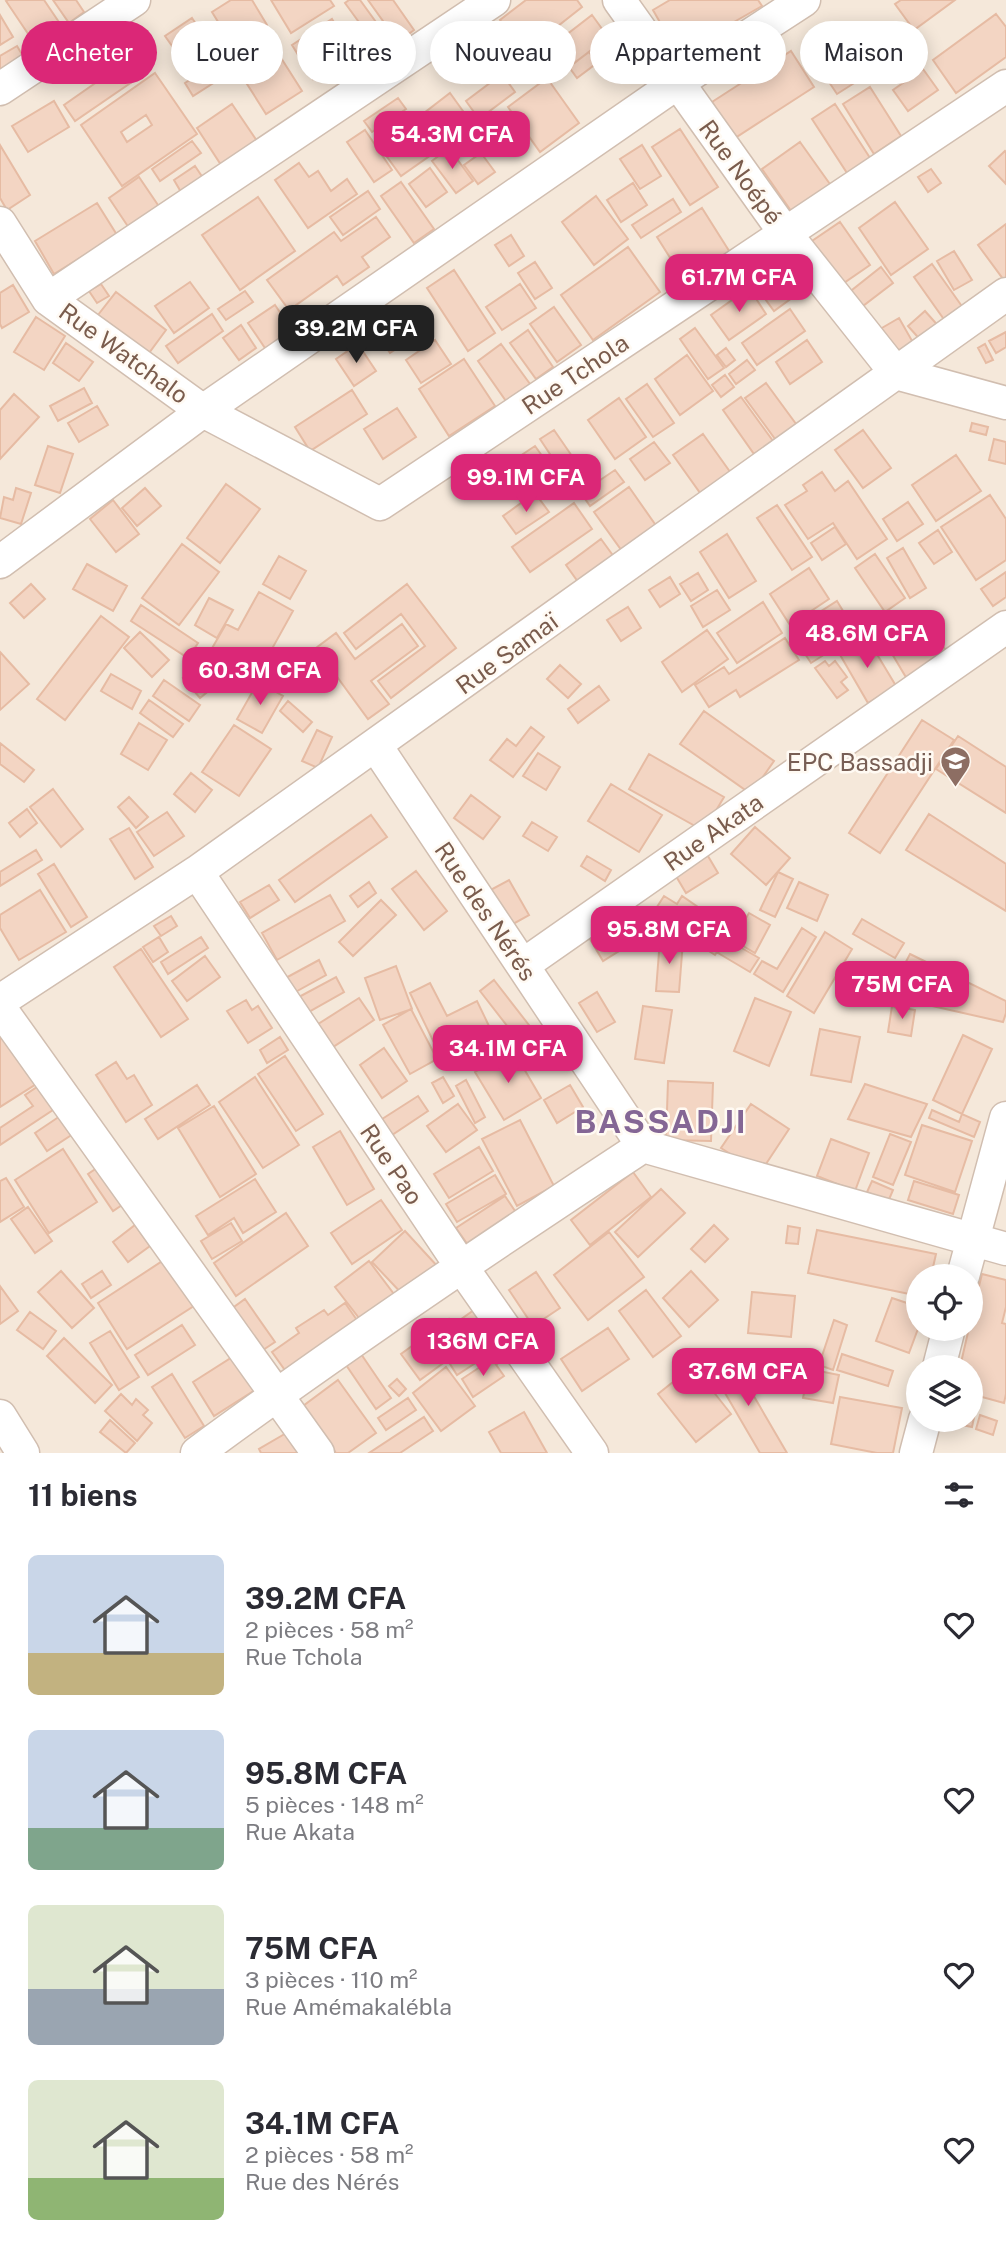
<!DOCTYPE html>
<html lang="fr">
<meta charset="utf-8">
<style>
body{margin:0;font-family:"Public Sans",sans-serif;background:#f7f7f7;color:#2b2b33;height:100vh;display:flex;flex-direction:column;font-size:26px;white-space:nowrap}
*{box-sizing:border-box;margin:0}
p{font-size:23px;color:#7c7c81}
.icon{flex:none;width:38px;height:38px;fill:none;stroke:currentColor;stroke-width:2;stroke-linecap:round;stroke-linejoin:round}
.map{position:relative;height:1453px;overflow:hidden}
.details{display:flex;flex-direction:column;background:#fff;flex:1}
.details>*{flex:none}
.guide{position:absolute;left:21px;top:21px;width:964px;height:63px;display:flex;gap:14px}
.controls{position:absolute;left:906px;top:1264px;display:grid;gap:14px}
.controls a{display:grid;place-items:center;width:77px;height:77px;border-radius:50%;background:#fff;box-shadow:0 4px 18px #0003;font-size:35px}
.price{position:absolute;translate:-50% -60px;padding:0 16px;border-radius:14px;background:#db2777;color:#fff;font-size:23px;line-height:46px;filter:drop-shadow(0 2px 4px #0008)}
.price::after{content:'';position:absolute;left:50%;top:42px;width:21px;height:16px;margin-left:-10px;background:inherit;clip-path:polygon(0 0,100% 0,50% 100%)}
.price.active{background:#222;color:#fff}
ul{padding:0;list-style:none}
li{display:flex;align-items:center;gap:21px;height:175px;padding:0 28px}
li span{display:grid;place-items:center;flex:none;width:196px;height:140px;border-radius:10px;color:#555}
li>.icon{margin-inline-start:auto}
span .icon{width:84px;height:84px;fill:#fffc;stroke-width:1}
li b{font-size:30px}
h2{display:flex;justify-content:space-between;align-items:center;height:84px;padding:0 28px;font-size:30px}
.pill{padding:0 24px;border-radius:32px;background:#fff;box-shadow:0 4px 18px #0003;font-size:24px;line-height:63px}
.pill.active{background:#db2777;color:#fff}
.map>svg:first-child{display:block}
.residential{fill:#f5e8da;fill-rule:evenodd}
.building{fill:#f3d5c3;stroke:#e6bba3;stroke-width:2;fill-rule:evenodd}
.lines{fill:none;stroke-linecap:round;stroke-linejoin:round}
.street-casing{stroke:#d1beb0;stroke-width:35}
.street{stroke:#fff;stroke-width:32}
.labels{text-anchor:middle;dominant-baseline:central;stroke-width:5;stroke-linejoin:round;paint-order:stroke}
.street-label{font-size:24px;fill:#7a5c4d;stroke:#fffaf3}
.education-label{font-size:24px;fill:#785e54;stroke:#fffaf3;text-anchor:end}
.district-label{font-size:32px;font-weight:bold;letter-spacing:2px;fill:#846695;stroke:#fffaf3}
</style>
<div class="map">
<svg width="1006" height="1453" viewBox="0 0 1006 1453">
<rect width="100%" height="100%" fill="#fdf6ec"/>
<path class="residential" d="M0,0H1006V1453H0ZM919,1276H971V1328H919ZM919,1367H971V1419H919Z"/>
<path class="building" d="M8,0H44L69,37L43,56L6,1Z
M53,0H76L84,12L69,23Z
M231,0H252L267,25L233,46L212,12Z
M271,0H330L334,6L291,33Z
M349,0H360L394,47L383,55L345,3Z
M368,0H393L414,30L398,42Z
M526,0H577L582,7L525,52L500,20Z
M670,0H758L762,6L678,54L653,10Z
M901,0H955L914,30L895,4Z
M996,14L1006,27V57L956,93L933,60Z
M0,15L13,37L0,45Z
M592,15L608,37L564,71L548,49Z
M192,18L213,49L187,67L165,36Z
M332,19L353,53L313,79L292,45Z
M17,46L27,63L0,80V56Z
M276,50L302,91L266,114L240,73Z
M791,51L814,87L735,138L712,102Z
M589,52L597,63L577,78L569,67Z
M856,52L870,73L837,94L823,73Z
M137,54L148,71L75,121L64,105Z
M218,62L226,75L193,96L185,83Z
M923,69L938,90L908,111L893,90Z
M155,73L197,134L122,186L81,125ZM146,115L152,125L127,142L121,132Z
M502,74L515,92L479,119L466,101Z
M547,78L579,123L540,152L508,107Z
M870,87L901,136L874,154L843,104Z
M450,93L473,125L446,144L424,113Z
M398,98L406,109L372,132L364,121Z
M54,101L69,127L28,152L12,126Z
M232,104L261,147L225,171L197,128Z
M835,104L872,161L849,176L812,119Z
M422,122L441,148L401,176L382,150Z
M680,129L718,187L690,205L652,147Z
M365,130L392,170L374,182L347,142Z
M192,141L201,153L160,181L152,169Z
M800,142L837,194L798,221L762,169Z
M0,145L30,195L7,210L0,198Z
M642,145L661,176L640,189L620,159Z
M449,148L473,181L456,193L432,161Z
M1005,151L1006,152V184L989,166Z
M481,153L495,172L478,184L464,165Z
M299,163L309,177L318,171L331,191L347,179L357,194L308,228L275,180Z
M195,166L203,178L181,192L174,180Z
M430,168L447,192L426,207L409,184Z
M931,169L941,183L928,192L918,177Z
M139,177L160,208L129,228L109,198Z
M401,182L434,229L414,243L381,196Z
M633,183L647,205L621,222L607,200Z
M368,191L380,209L343,235L330,217Z
M596,196L628,239L594,265L562,222Z
M258,197L295,251L240,290L202,235Z
M673,199L681,212L641,238L632,225Z
M895,202L928,249L891,275L859,228Z
M97,203L117,235L54,274L35,241Z
M702,208L731,254L686,283L657,237Z
M376,217L390,237L362,257L369,267L343,285L337,276L289,310L267,280L334,232L341,241Z
M840,222L870,265L838,287L809,243Z
M1006,224V283L978,245Z
M511,235L524,256L509,266L495,245Z
M628,247L660,292L593,340L561,295Z
M954,251L972,280L954,290L937,261Z
M535,262L552,288L535,299L518,273Z
M932,264L966,312L948,325L914,277Z
M881,267L893,283L859,309L847,294Z
M777,268L796,295L774,311L754,284Z
M454,270L495,333L468,351L427,288Z
M190,282L209,308L174,333L155,306Z
M101,284L109,296L97,303L89,291Z
M520,284L536,308L502,330L486,307Z
M13,285L29,312L2,328L0,324V293Z
M749,288L766,314L729,340L711,315Z
M245,291L253,302L226,320L218,309Z
M116,292L166,330L149,353L98,315Z
M275,305L294,333L267,351L248,323Z
M554,307L581,345L557,362L530,324Z
M790,309L805,331L757,365L742,343Z
M925,311L941,329L924,344L908,326Z
M212,314L223,331L178,363L166,346Z
M398,315L413,338L390,353L375,331Z
M36,317L65,336L44,370L14,352Z
M899,318L915,346L892,359L875,332Z
M241,325L256,348L239,360L223,338Z
M695,328L724,368L708,379L680,339Z
M528,330L553,367L536,379L510,343Z
M1006,332V347L996,353L989,341Z
M435,340L451,364L421,383L406,360Z
M807,340L822,362L790,384L776,362Z
M66,343L93,362L79,381L53,363Z
M358,344L376,371L354,386L336,359Z
M501,344L530,384L506,401L478,361Z
M985,344L993,360L986,363L978,348Z
M726,348L735,360L726,367L717,355Z
M687,355L713,391L680,415L655,379Z
M464,359L495,406L449,436L419,389Z
M747,360L755,370L736,384L729,374Z
M725,375L734,387L721,397L712,385Z
M766,383L799,428L778,443L745,398Z
M647,384L674,423L653,437L626,399Z
M84,388L92,403L58,421L50,406Z
M352,390L367,414L310,451L295,427Z
M14,394L39,417L0,459V410Z
M741,397L773,441L754,454L723,410Z
M619,398L646,437L615,459L588,420Z
M97,406L108,425L79,442L68,423Z
M397,408L416,437L383,459L364,429Z
M972,423L988,427L986,435L970,431Z
M554,430L574,459L560,469L540,439Z
M863,430L891,468L863,488L835,450Z
M703,434L733,476L703,497L673,455Z
M994,439L1006,442V464L989,460Z
M654,442L670,463L645,480L630,459Z
M48,446L73,454L60,493L35,485Z
M535,446L560,481L542,494L517,458Z
M956,455L981,491L936,521L912,485Z
M615,470L624,482L590,506L581,493Z
M822,472L835,491L848,481L887,539L857,559L833,523L808,539L785,505L807,491L803,485Z
M226,484L260,509L220,563L187,538Z
M629,487L657,527L622,551L594,512Z
M16,488L31,493L21,524L0,518L4,497L13,500Z
M145,488L161,506L137,526L122,508Z
M535,493L549,512L516,534L503,516Z
M990,495L1006,519V560L976,580L941,527Z
M113,500L139,534L116,552L90,519Z
M908,502L923,524L897,541L883,519Z
M574,503L592,529L530,572L512,547Z
M777,505L812,557L792,570L757,518Z
M835,527L846,544L822,560L811,543Z
M938,530L952,552L934,564L919,543Z
M727,534L756,581L729,598L700,552Z
M601,539L617,561L581,586L566,565Z
M182,544L219,572L179,625L142,598Z
M903,548L926,588L910,598L887,558Z
M875,554L905,598L885,612L855,568Z
M279,556L306,571L290,599L263,584Z
M87,564L127,586L113,611L73,589Z
M809,568L829,599L790,625L770,594Z
M1006,572V597L993,606L981,589Z
M698,573L708,590L691,601L680,584Z
M670,577L680,594L660,607L649,590Z
M31,584L45,599L24,618L10,603Z
M407,584L456,648L391,698L378,681L425,646L401,614L356,649L344,633Z
M717,590L730,610L703,627L691,606Z
M259,592L293,611L253,683L207,657L226,624L238,630Z
M209,598L233,610L217,638L195,625Z
M837,601L857,634L811,663L790,631Z
M763,602L782,633L737,663L717,633Z
M141,605L198,643L188,658L131,621Z
M628,607L641,628L621,641L607,620Z
M101,616L129,637L65,720L37,699Z
M925,617L951,659L910,684L885,642Z
M402,624L418,646L371,681L389,704L368,719L316,648L336,633L355,659Z
M707,630L728,659L682,692L662,662Z
M140,632L169,660L152,677L124,648Z
M866,636L896,686L868,703L839,653Z
M785,638L799,660L740,697L736,690L709,707L695,685L724,667L729,674Z
M0,652L29,684L0,710Z
M208,658L224,678L200,698L183,678Z
M825,661L829,666L835,661L847,677L841,682L848,690L837,698L815,668Z
M560,665L581,684L568,698L547,679Z
M111,674L141,691L132,709L101,691Z
M164,680L200,705L189,721L153,696Z
M258,682L283,696L262,733L237,719Z
M599,686L609,700L578,723L568,709Z
M149,700L183,724L173,737L140,713Z
M288,701L312,722L303,732L280,711Z
M704,711L774,761L751,794L680,744Z
M922,720L954,740L880,853L849,833Z
M139,723L167,740L148,770L121,754Z
M234,725L271,749L239,796L202,772Z
M531,727L544,737L513,777L490,760L507,739L516,746Z
M317,730L332,737L318,768L302,761Z
M958,736L1006,767V813L936,769Z
M0,743L34,770L24,782L0,764Z
M538,753L560,767L546,790L523,776Z
M649,754L724,797L704,831L629,789Z
M191,773L212,790L195,812L174,794Z
M611,784L662,815L639,852L588,821Z
M53,789L83,829L61,847L30,807Z
M471,795L500,817L483,839L454,818Z
M129,797L148,817L136,828L118,807Z
M27,809L37,823L20,837L9,823Z
M167,812L184,836L154,856L137,832Z
M929,814L1006,864V911L906,850Z
M371,815L387,837L295,902L279,880Z
M532,822L557,837L548,851L523,836Z
M755,827L790,858L766,885L731,854Z
M129,828L153,867L135,879L110,839Z
M702,846L718,873L686,893L670,866Z
M36,850L42,860L0,886V872Z
M587,856L611,870L605,881L581,866Z
M54,864L87,917L71,927L38,874Z
M416,871L447,911L424,930L392,889Z
M778,872L793,879L775,917L760,910Z
M509,880L529,915L504,929L485,893Z
M369,882L376,893L358,907L350,896Z
M799,882L828,895L817,921L787,908Z
M269,885L279,900L250,918L240,902Z
M40,890L66,932L19,960L0,928V915Z
M330,895L345,921L277,960L262,933Z
M664,896L677,904L682,896L698,907L683,929L655,910Z
M381,900L396,915L353,956L339,942Z
M632,913L645,935L603,961L590,939Z
M696,913L729,934L715,955L682,934Z
M749,913L770,925L755,953L733,940Z
M171,916L177,926L161,936L154,926Z
M862,919L904,943L895,958L853,934Z
M802,928L816,937L783,992L754,974L762,961L777,969Z
M825,932L852,949L814,1013L787,996Z
M159,937L168,952L153,962L143,947Z
M201,937L208,948L168,974L161,962Z
M660,939L683,941L679,992L656,991Z
M726,939L759,958L750,972L718,953Z
M141,949L188,1019L161,1037L114,967Z
M910,954L1006,1001V1013L1003,1022L888,996Z
M205,956L220,977L187,1001L172,981Z
M319,960L326,975L290,995L282,980Z
M396,966L412,1009L380,1020L365,978Z
M336,977L344,992L305,1014L297,998Z
M494,980L539,1038L525,1049L480,991Z
M430,983L447,1016L477,1001L489,1026L438,1051L410,993Z
M597,992L615,1022L597,1032L579,1003Z
M359,998L374,1020L330,1049L315,1026Z
M755,998L791,1012L769,1066L734,1051Z
M246,1000L252,1010L258,1006L272,1028L248,1043L227,1011Z
M643,1006L672,1010L664,1063L635,1059Z
M892,1006L915,1010L911,1036L888,1032Z
M411,1009L437,1059L410,1074L383,1025Z
M0,1029L41,1081L0,1107Z
M820,1029L860,1037L851,1082L811,1075Z
M963,1035L992,1049L962,1114L933,1100Z
M280,1037L288,1050L267,1063L260,1050Z
M384,1048L407,1081L382,1098L360,1065Z
M513,1050L541,1098L504,1120L475,1072Z
M285,1056L323,1114L296,1131L258,1074Z
M116,1062L127,1079L134,1075L152,1105L126,1122L96,1075Z
M255,1077L299,1145L263,1168L219,1102Z
M443,1077L454,1096L443,1103L432,1083Z
M466,1080L485,1117L475,1123L456,1086Z
M668,1081L713,1083L711,1141L666,1140Z
M43,1083L59,1106L0,1145V1128L33,1106L25,1095Z
M865,1084L927,1104L911,1137L848,1119Z
M197,1085L210,1105L158,1139L145,1119Z
M570,1085L583,1107L557,1123L544,1100Z
M418,1096L428,1111L389,1137L379,1121Z
M458,1104L477,1130L446,1152L427,1126Z
M751,1104L789,1129L760,1173L721,1148Z
M214,1106L256,1174L220,1197L178,1128Z
M932,1110L959,1122L962,1114L980,1122L974,1137L929,1118Z
M63,1114L76,1132L47,1151L35,1133Z
M520,1120L554,1186L517,1206L482,1139Z
M922,1125L972,1141L955,1192L905,1175Z
M340,1131L374,1189L347,1205L313,1147Z
M890,1134L911,1142L893,1185L873,1177Z
M831,1139L869,1153L855,1191L817,1176Z
M479,1147L493,1171L449,1198L434,1174Z
M63,1149L97,1202L49,1233L15,1180Z
M100,1166L125,1203L113,1211L88,1174Z
M633,1172L651,1197L590,1245L571,1220Z
M495,1175L506,1194L457,1222L446,1204Z
M6,1178L24,1207L0,1222V1181Z
M255,1179L276,1212L243,1233L234,1218L208,1235L196,1216Z
M872,1181L893,1190L888,1202L867,1192Z
M914,1181L959,1195L953,1214L908,1200Z
M661,1189L685,1213L638,1257L615,1232Z
M505,1196L517,1214L468,1245L456,1228Z
M381,1200L402,1230L352,1264L331,1233Z
M28,1207L52,1241L35,1253L11,1219Z
M286,1213L308,1246L236,1296L214,1263Z
M231,1223L242,1241L212,1259L201,1241Z
M135,1225L150,1246L128,1262L113,1242Z
M714,1225L728,1239L705,1262L691,1249Z
M788,1226L800,1228L798,1244L786,1243Z
M817,1230L936,1254L931,1276H919V1296L808,1273Z
M405,1231L439,1268L406,1298L372,1262Z
M609,1232L644,1277L588,1320L554,1275Z
M167,1258L197,1304L127,1349L98,1303Z
M369,1261L400,1302L366,1327L335,1287Z
M61,1271L94,1308L72,1328L38,1292Z
M102,1271L111,1285L91,1298L82,1284Z
M691,1271L718,1300L689,1327L663,1298Z
M536,1272L560,1308L533,1326L509,1290Z
M982,1274L1006,1280V1307L1002,1323L1006,1324V1394L1004,1403L971,1394V1367H960L969,1328H971V1318Z
M0,1286L18,1311L0,1324Z
M646,1290L681,1336L653,1357L619,1311Z
M752,1292L795,1296L791,1337L748,1333Z
M892,1298L919,1307V1326L909,1353L876,1341Z
M245,1299L275,1342L257,1354L227,1312Z
M345,1303L359,1323L287,1373L272,1352L299,1333L296,1328L324,1310L328,1315Z
M474,1310L482,1323L464,1334L457,1322Z
M30,1312L56,1331L43,1349L17,1330Z
M449,1319L468,1345L420,1380L401,1354Z
M834,1320L847,1325L833,1370L819,1365Z
M182,1325L195,1345L148,1375L135,1355Z
M608,1328L629,1359L582,1391L561,1359Z
M110,1331L139,1377L119,1390L90,1343Z
M493,1335L507,1358L497,1364L490,1354L482,1359L474,1348Z
M64,1338L112,1385L95,1403L47,1356Z
M359,1351L391,1398L376,1409L344,1362Z
M470,1351L477,1362L457,1375L450,1364Z
M842,1354L893,1371L888,1386L837,1370Z
M234,1356L255,1390L214,1416L193,1382Z
M731,1357L787,1453H760L711,1369Z
M492,1359L504,1376L473,1397L462,1379Z
M693,1366L731,1414L696,1442L658,1394Z
M446,1367L475,1406L441,1431L413,1393Z
M809,1369L839,1375L833,1403L803,1398Z
M172,1374L204,1426L185,1438L152,1387Z
M397,1379L406,1389L399,1396L389,1386Z
M338,1380L376,1433L348,1453H336L303,1406Z
M121,1394L132,1405L136,1399L148,1410L143,1415L152,1423L137,1441L105,1411Z
M840,1397L902,1408L893,1453H877L831,1444Z
M408,1398L416,1410L386,1430L378,1418Z
M971,1401L977,1403L972,1427L938,1420L971,1419Z
M524,1412L547,1453H501L489,1432Z
M980,1415L997,1421L993,1435L976,1429Z
M424,1417L433,1431L400,1453H369Z
M110,1420L135,1443L126,1453L100,1432Z
M288,1432L300,1453H261L259,1449Z"/>
<g class="lines">
<defs>
<path id="street" d="M619,0L785,233L896,373L1006,403
M0,89L134,0
M0,223L48,299L203,411L380,504L1006,86
M48,299L494,0
M0,562L203,411L677,83L804,0
M376,746L643,1146
M197,872L461,1266L592,1453
M523,965L1006,627
M0,1001L197,872L1006,294
M0,1008L318,1453
M643,1146L1006,1249
M963,1276L1006,1118
M939,1367L949,1328
M0,1416L23,1453
M197,1453C342,1346 492,1245 643,1146
M916,1453L925,1419"/>
</defs>
<use href="#street" class="street-casing"/>
<use href="#street" class="street"/>
</g>
<defs>
<symbol id="school-pin" viewBox="-11 -11 22 30"><path d="M0 17L-7.5 6A9.5 9.5 0 1 1 7.5 6Z" fill="#8d6e63" stroke="#fffaf3"/><path d="M0-5L7-2L0 1L-7-2ZM-4 1L0 2.5L4 1V4Q0 6-4 4Z" fill="#fff"/></symbol>
</defs>
<g fill-rule="evenodd">
<use href="#school-pin" x="938" y="744" width="35" height="47"/>
</g>
<g class="labels">
<g class="street-label">
<text transform="translate(741 172) rotate(54)">Rue Noépé</text>
<text transform="translate(124 353) rotate(36)">Rue Watchalo</text>
<text transform="translate(575 374) rotate(-34)">Rue Tchola</text>
<text transform="translate(507 653) rotate(-36)">Rue Samaï</text>
<text transform="translate(713 832) rotate(-35)">Rue Akata</text>
<text transform="translate(486 911) rotate(56)">Rue des Nérés</text>
<text transform="translate(392 1164) rotate(56)">Rue Pao</text>
</g>
<g class="education-label">
<text x="933" y="762">EPC Bassadji</text>
</g>
<g class="district-label">
<text x="661" y="1121">BASSADJI</text>
</g>
</g>
</svg>
<div class="controls">
<a><svg class="icon" aria-label="locate" viewBox="0 0 24 24"><circle cx="12" cy="12" r="6"/><path d="M12 2v4M12 18v4M2 12h4M18 12h4"/></svg></a>
<a><svg class="icon" aria-label="layers" viewBox="0 0 24 24"><path d="M12 4l9 5-9 5-9-5zM3 14l9 5 9-5"/></svg></a>
</div>
<b class="price" style="left:452px;top:171px">54.3M CFA</b>
<b class="price" style="left:739px;top:314px">61.7M CFA</b>
<b class="price active" style="left:356px;top:365px">39.2M CFA</b>
<b class="price" style="left:526px;top:514px">99.1M CFA</b>
<b class="price" style="left:867px;top:670px">48.6M CFA</b>
<b class="price" style="left:260px;top:707px">60.3M CFA</b>
<b class="price" style="left:669px;top:966px">95.8M CFA</b>
<b class="price" style="left:902px;top:1021px">75M CFA</b>
<b class="price" style="left:508px;top:1085px">34.1M CFA</b>
<b class="price" style="left:483px;top:1378px">136M CFA</b>
<b class="price" style="left:748px;top:1408px">37.6M CFA</b>
<div class="guide">
<a class="pill active">Acheter</a>
<a class="pill">Louer</a>
<a class="pill">Filtres</a>
<a class="pill">Nouveau</a>
<a class="pill">Appartement</a>
<a class="pill">Maison</a>
</div>
</div>
<section class="details">
<h2>11 biens<svg class="icon" aria-label="filters" viewBox="0 0 24 24"><path d="M4 7h16M4 17h16"/><circle cx="9" cy="7" r="2"/><circle cx="15" cy="17" r="2"/></svg></h2>
<ul>
<li><span style="background:linear-gradient(#c9d6e8 70%,#c2b280 0)"><svg class="icon" aria-label="home" viewBox="0 0 24 24"><path d="M3 11l9-7 9 7M6 9v11h12V9"/></svg></span><div><b>39.2M CFA</b><p>2 pièces · 58 m²</p><p>Rue Tchola</p></div><svg class="icon" aria-label="heart" viewBox="0 0 24 24"><path d="M12 20l-8-8c-3-5 5-10 8-4 3-6 11-1 8 4z"/></svg></li>
<li><span style="background:linear-gradient(#c9d6e8 70%,#7fa58c 0)"><svg class="icon" aria-label="home" viewBox="0 0 24 24"><path d="M3 11l9-7 9 7M6 9v11h12V9"/></svg></span><div><b>95.8M CFA</b><p>5 pièces · 148 m²</p><p>Rue Akata</p></div><svg class="icon" aria-label="heart" viewBox="0 0 24 24"><path d="M12 20l-8-8c-3-5 5-10 8-4 3-6 11-1 8 4z"/></svg></li>
<li><span style="background:linear-gradient(#dfe7d0 60%,#9aa5b1 0)"><svg class="icon" aria-label="home" viewBox="0 0 24 24"><path d="M3 11l9-7 9 7M6 9v11h12V9"/></svg></span><div><b>75M CFA</b><p>3 pièces · 110 m²</p><p>Rue Amémakalébla</p></div><svg class="icon" aria-label="heart" viewBox="0 0 24 24"><path d="M12 20l-8-8c-3-5 5-10 8-4 3-6 11-1 8 4z"/></svg></li>
<li><span style="background:linear-gradient(#dfe7d0 70%,#8fb573 0)"><svg class="icon" aria-label="home" viewBox="0 0 24 24"><path d="M3 11l9-7 9 7M6 9v11h12V9"/></svg></span><div><b>34.1M CFA</b><p>2 pièces · 58 m²</p><p>Rue des Nérés</p></div><svg class="icon" aria-label="heart" viewBox="0 0 24 24"><path d="M12 20l-8-8c-3-5 5-10 8-4 3-6 11-1 8 4z"/></svg></li>
</ul>
</section>
